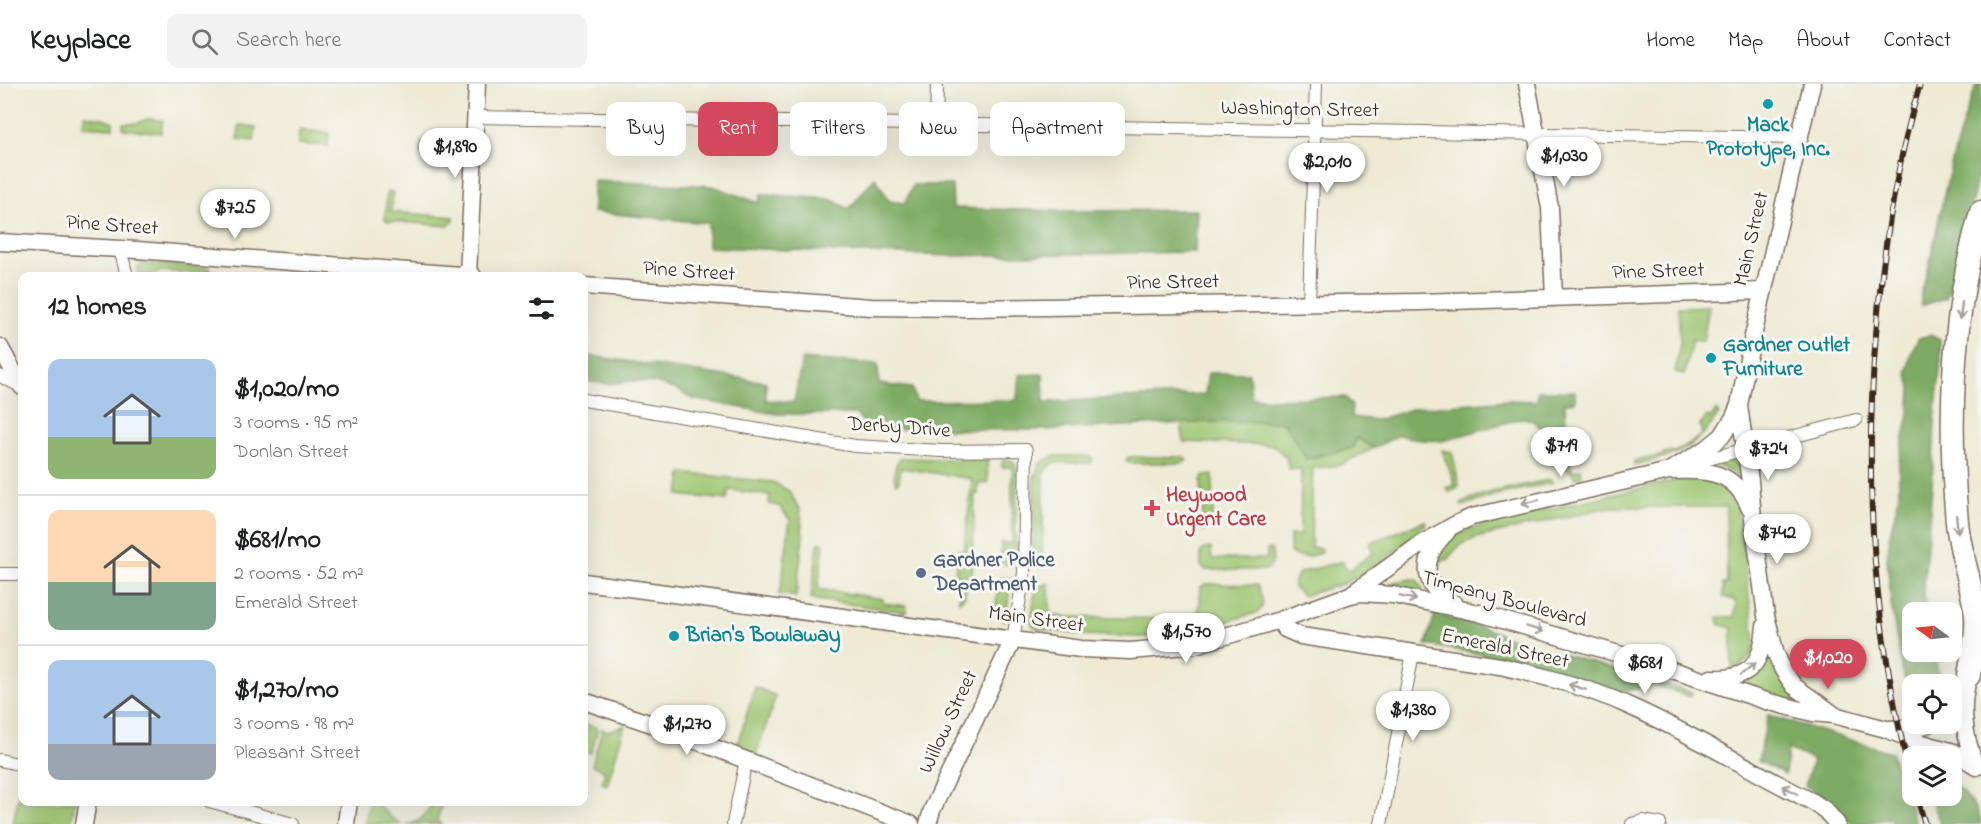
<!DOCTYPE html>
<meta charset="utf-8">
<style>
body{margin:0;font-family:"Indie Flower",sans-serif;background:#f2f2f2;color:#202124;height:100vh;display:flex;flex-direction:column;font-size:22px;white-space:nowrap}
*{box-sizing:border-box;margin:0}
p{font-size:20px;color:#757577}
.icon{flex:none;width:33px;height:33px;fill:none;stroke:currentColor;stroke-width:2;stroke-linecap:round;stroke-linejoin:round}
.map{position:relative;flex:1;overflow:hidden}
.panel{position:absolute;left:18px;top:188px;width:570px;height:534px;display:flex;flex-direction:column;background:#fff;border-radius:12px;box-shadow:0 6px 24px #0002}
.panel>*{flex:none}
.hud{position:absolute;left:606px;top:18px;width:570px;height:54px;display:flex;gap:12px}
.needle{width:39px;rotate:285deg}
.fabs{position:absolute;left:1902px;top:518px;display:grid;gap:12px}
.fabs a{display:grid;place-items:center;width:60px;height:60px;border-radius:12px;background:#fff;box-shadow:0 6px 24px #0002;font-size:30px}
.price{position:absolute;translate:-50% -51px;padding:0 14px;border-radius:21px;background:#fff;color:#222;font-size:20px;line-height:39px;filter:drop-shadow(0 2px 3px #0008)}
.price::after{content:'';position:absolute;left:50%;top:36px;width:18px;height:14px;margin-left:-9px;background:inherit;clip-path:polygon(0 0,100% 0,50% 100%)}
.price.selected{background:#d1495b;color:#fff}
ul{padding:0;list-style:none}
li{display:flex;align-items:center;gap:18px;height:150px;padding:0 30px}
li+li{border-top:2px solid #e0e0e0}
li span{display:grid;place-items:center;flex:none;width:168px;height:120px;border-radius:12px;color:#555}
li>.icon{margin-inline-start:auto}
span .icon{width:72px;height:72px;fill:#fffc;stroke-width:1}
li b{font-size:26px}
h2{display:flex;justify-content:space-between;align-items:center;height:72px;padding:0 30px;font-size:26px}
.chip{padding:0 21px;border-radius:12px;background:#fff;box-shadow:0 6px 24px #0002;font-size:21px;line-height:54px}
.chip.selected{background:#d1495b;color:#fff}
header{display:flex;align-items:center;gap:36px;box-sizing:border-box;height:84px;padding:0 30px;background:#fff;border-bottom:2px solid #e0e0e0}
header strong{font-size:28px}
nav{display:flex;gap:33px;margin-inline-start:auto;font-size:21px}
.search{width:420px;height:54px;background:#f2f2f2;display:flex;align-items:center;gap:15px;box-sizing:border-box;padding:0 21px;border-radius:12px;color:#757577;font-size:22px}
.map>svg:first-child{display:block}
.green{fill:#9ec672;stroke:#6c7848;stroke-width:1.5}
.forest{fill:#7eab64;stroke:#5c6a41;stroke-width:1.5}
.lines{fill:none;stroke-linecap:round;stroke-linejoin:round}
.street-casing{stroke:#7a6d5e;stroke-width:14}
.secondary-casing{stroke:#7a6d5e;stroke-width:19}
.highway-casing{stroke:#7a6d5e;stroke-width:25}
.street{stroke:#fff;stroke-width:12}
.secondary{stroke:#fff;stroke-width:16}
.highway{stroke:#fff;stroke-width:22}
.rail-casing{stroke:#3b2a1e;stroke-width:6}
.rail{stroke:#f6f6f2;stroke-width:4;stroke-dasharray:11;stroke-linecap:butt}
.oneway{stroke:#a79f9a}
.culture-dot{fill:#0f9aa8;stroke:#f6f6f2;stroke-width:2}
.health-dot{fill:#e0444e;stroke:#f6f6f2;stroke-width:2}
.service-dot{fill:#5c6f8a;stroke:#f6f6f2;stroke-width:2}
.labels{text-anchor:middle;dominant-baseline:central;stroke-width:6;stroke-linejoin:round;paint-order:stroke}
.street-label{font-size:21px;fill:#3b2a1e;stroke:#f6f6f2}
.culture-label{font-size:21px;font-weight:bold;fill:#0d838f;stroke:#f6f6f2;text-anchor:start}
.health-label{font-size:21px;font-weight:bold;fill:#be3a42;stroke:#f6f6f2;text-anchor:start}
.service-label{font-size:21px;font-weight:bold;fill:#4e5e75;stroke:#f6f6f2;text-anchor:start}
</style>
<header>
<strong>Keyplace</strong>
<div class="search"><svg class="icon" aria-label="search" viewBox="0 0 24 24"><circle cx="10" cy="10" r="6"/><path d="M15 15l6 6"/></svg>Search here</div>
<nav><a>Home</a><a>Map</a><a>About</a><a>Contact</a></nav>
</header>
<div class="map">
<svg width="1981" height="740" viewBox="0 0 1981 740">
<rect width="100%" height="100%" fill="#f6f6f2"/>
<filter id="ink" filterUnits="userSpaceOnUse"><feTurbulence type="fractalNoise" baseFrequency=".0167" numOctaves="2"/><feDisplacementMap in="SourceGraphic" scale="12" xChannelSelector="R" yChannelSelector="G"/><feConvolveMatrix kernelMatrix="1 2 1 2 8 2 1 2 1" color-interpolation-filters="sRGB"/></filter>
<filter id="wash" filterUnits="userSpaceOnUse"><feTurbulence type="fractalNoise" baseFrequency=".008" numOctaves="4" result="noise"/><feDisplacementMap in="SourceGraphic" scale="24" xChannelSelector="R" yChannelSelector="G"/><feGaussianBlur stdDeviation="1.35" result="paint"/><feColorMatrix in="noise" values="0 0 0 0 0 0 0 0 0 0 0 0 0 0 0 0 0 1.4 0 .05"/><feComposite in="paint" operator="in"/></filter>
<g filter="url(#wash)">
<rect width="100%" height="100%" fill="#eeead4"/>
<path class="green" d="M84,31L103,34L113,38V44L83,42Z
M148,35L163,36L161,49L123,45V39H137Z
M239,41L256,43L254,57L238,55Z
M299,46L329,49L328,62L298,60Z
M421,57L444,59V72L420,70Z
M387,107L393,108L391,128L454,133V136L448,142L388,137L385,135Z
M143,179L210,184L212,188H208V190L160,187L153,192H139L138,183Z
M1709,222L1703,258L1692,256L1684,291L1675,288L1680,259L1678,223Z
M1716,326L1719,330C1691,369 1679,370 1634,381V377L1663,371V369L1672,367L1673,369L1702,352L1700,340H1702L1707,332L1711,334Z
M1209,338H1284L1306,375L1352,364L1357,354L1374,364L1340,381L1313,384L1311,463L1322,465L1321,469C1310,471 1299,477 1290,468V451H1300L1301,385H1289L1286,373L1273,361L1184,358L1181,339Z
M1567,355L1564,359L1572,387L1581,385L1582,392L1576,394C1564,383 1555,373 1549,357Z
M1442,366L1452,368L1459,401L1457,405L1449,408L1446,404L1455,401Z
M1740,370L1743,398L1730,387L1713,380V377Z
M1054,372H1089L1093,375L1091,379H1053L1047,385L1044,392L1042,481L1040,483L1033,478L1034,394L1040,379Z
M1129,373H1184L1187,376L1184,379H1129L1126,376Z
M902,374L987,376L988,399L978,400V410H975L972,496L967,495L965,512L959,517L962,492L955,491L958,466L964,467L972,395L901,384L899,397L896,400C893,392 894,378 902,374Z
M1003,375L1013,377L1017,385L1016,472L1014,479L1011,481L1004,480L1001,477V459H1012V383H1002Z
M682,389L773,398L789,407L800,426L803,452L796,513L778,510L781,504L790,436L779,422L769,420L770,411L729,406L727,416L679,411Z
M1213,391V435L1203,447L1201,396L1204,392Z
M1699,391C1720,396 1732,400 1737,423L1755,557C1753,574 1746,578 1732,586V544L1719,540L1718,533H1734L1736,521L1734,516L1723,513V500H1727L1726,423H1609L1476,454C1464,459 1454,463 1449,475L1438,478V484H1435C1436,479 1436,470 1439,465C1447,449 1488,440 1505,435Z
M1548,396H1551L1552,399L1496,411L1463,422L1461,421C1469,410 1532,400 1548,396Z
M1425,437L1426,439L1423,443L1387,474L1368,487L1345,499L1303,512L1294,504V497L1299,489L1340,478H1343L1348,487L1374,468L1369,462L1371,458Z
M821,458L824,460L818,505L883,515V519L907,522L906,528L811,515L818,461Z
M1211,464L1212,475H1267V466L1270,465L1272,467C1273,476 1274,482 1265,486H1206L1201,482V468L1204,465Z
M1003,494L1011,495L1006,534L1004,537L995,526L999,497Z
M1412,495L1417,496L1423,505L1421,508L1390,502V499Z
M1046,499L1049,500L1050,525L1055,531L1063,533L1187,535L1196,530L1200,519L1201,503L1205,500L1257,501C1261,511 1268,523 1256,529L1185,549L1142,553L1083,551L1040,545L1033,542L1031,537L1036,502L1046,501Z
M1771,572L1796,614L1795,620L1741,604L1742,598L1766,573Z
M755,603L776,612L756,671L737,662Z
M584,640L598,644L591,669L584,667Z
M625,641L607,701L602,699L605,687L592,681L602,645L608,647Z
M22,693V717H75L71,740H13Z
M370,717C383,721 388,736 403,740H364Z
M435,717H443L437,736L442,740H406C418,739 426,733 430,721L433,722Z"/>
<path class="forest" d="M1977,0H1981V79L1953,196L1946,214L1921,222C1919,208 1927,192 1930,178C1942,118 1954,57 1977,0Z
M875,93L889,117L905,119L913,101H952L953,124L1067,127L1197,126L1195,168L950,172L708,163V139L593,128V97L713,102L759,119L761,110L830,115L849,125Z
M1930,251L1940,256L1941,276L1935,337L1932,402L1923,510L1927,528H1912V567H1934L1938,588L1935,600H1912V626L1901,579L1892,527L1887,476L1891,445L1899,413V378L1910,325L1911,302L1907,288L1912,266L1919,254Z
M584,271L766,298V316L794,318L802,275L878,280L879,300L912,304L916,317L1017,316L1019,291L1043,290L1044,318L1205,310L1208,289H1249L1251,313L1275,315L1345,313L1352,322L1351,333L1376,336L1415,324L1508,316L1537,317L1538,307H1575V318L1565,319L1567,355L1549,357C1542,345 1537,335 1522,334L1442,357L1420,356L1399,351L1374,364L1357,354L1352,364L1306,375L1284,338H1209L1040,346L869,345L856,330H776L693,315L677,306L655,299L634,297L606,300L584,297Z
M1435,530L1482,543L1521,558L1692,608L1691,613L1655,601L1623,608L1508,575L1426,561Z
M1768,631L1891,668L1916,740H1893L1891,734L1862,740H1851L1840,724L1805,702L1813,676L1788,665L1785,690L1758,677Z
M1952,698C1962,709 1981,724 1981,740H1940L1931,711H1952Z"/>
</g>
<g filter="url(#ink)">
<g class="lines">
<defs>
<path id="street" d="M475,33L1800,54
M936,40L937,0
M120,165L127,192
M1309,220L1316,0
M0,292L22,303
M584,316L855,362L942,367L1026,366L1024,489L1013,556
M1693,379L1856,336
M0,490H22
M0,676L22,681
M209,717L293,740
M733,740L746,676
M1381,740L1413,569
M1632,740L1643,737L1660,740"/>
<path id="secondary" d="M1527,0L1550,124L1554,214
M0,158L137,166L473,192
M468,192L477,0
M584,202L871,223L965,224L1420,218L1763,207
M0,263L22,303
M1739,322L1750,397L1753,435L1766,532L1776,570L1783,586L1794,602L1832,629
M1671,387C1707,386 1735,386 1750,425
M1447,448C1420,474 1420,503 1455,520
M584,498L1081,565L1131,567L1195,561L1280,536L1350,511L1421,460L1456,440L1472,433L1669,387L1706,365L1722,352L1734,333L1739,321L1750,265L1812,0
M1351,511L1361,509L1393,511L1479,529L1666,584L1766,617L1813,629L1834,631L1886,645L1915,657L1954,668L1976,682
M1280,536L1285,545L1301,552L1500,582C1543,592 1587,603 1627,621C1691,649 1751,687 1813,718L1825,726L1837,740
M1974,583C1957,612 1964,653 1976,683
M1711,594C1750,596 1762,580 1765,542
M584,617L663,644L911,740
M1890,645L1919,643L1932,639
M84,740L88,717
M346,740L349,717
M928,740L932,726L1013,556"/>
<path id="highway" d="M1969,591C1972,572 1978,551 1976,532C1972,500 1960,470 1957,438C1948,336 1952,227 1981,128"/>
</defs>
<use href="#street" class="street-casing"/>
<use href="#secondary" class="secondary-casing"/>
<use href="#highway" class="highway-casing"/>
<use href="#street" class="street"/>
<use href="#secondary" class="secondary"/>
<use href="#highway" class="highway"/>
<defs>
<path id="rail" d="M1912,700C1874,546 1863,408 1876,250C1883,165 1896,82 1920,0
M1916,711L1925,740"/>
</defs>
<use href="#rail" class="rail-casing"/>
<use href="#rail" class="rail"/>
</g>
<defs><path id="oneway-shaft" d="M-6 0H5M1.5-3L5.5 0L1.5 3" fill="none" stroke-width="1.6" stroke-linecap="round" stroke-linejoin="round" transform="scale(1.5)"/></defs>
<g class="oneway">
<use href="#oneway-shaft" transform="translate(1961 227) rotate(97)"/>
<use href="#oneway-shaft" transform="translate(1530 418) rotate(167)"/>
<use href="#oneway-shaft" transform="translate(1957 440) rotate(85)"/>
<use href="#oneway-shaft" transform="translate(1408 514) rotate(12)"/>
<use href="#oneway-shaft" transform="translate(1535 545) rotate(17)"/>
<use href="#oneway-shaft" transform="translate(1748 585) rotate(-39)"/>
<use href="#oneway-shaft" transform="translate(1577 603) rotate(-163)"/>
<use href="#oneway-shaft" transform="translate(1790 706) rotate(-153)"/>
</g>
</g>
<g class="culture-dot">
<circle cx="1768" cy="20" r="6"/>
<circle cx="1711" cy="274" r="6"/>
<circle cx="674" cy="552" r="6"/>
</g>
<path class="health-dot" d="M1149 415h6v6h6v6h-6v6h-6v-6h-6v-6h6z"/>
<circle class="service-dot" cx="921" cy="489" r="6"/>
<g class="labels">
<g class="street-label">
<text transform="translate(1300 26) rotate(1)">Washington Street</text>
<text transform="translate(112 142) rotate(4)">Pine Street</text>
<text transform="translate(1752 155) rotate(-77)">Main Street</text>
<text transform="translate(689 188) rotate(4)">Pine Street</text>
<text transform="translate(1658 188) rotate(-2)">Pine Street</text>
<text transform="translate(1173 199) rotate(-1)">Pine Street</text>
<text transform="translate(899 344) rotate(4)">Derby Drive</text>
<text transform="translate(1504 516) rotate(15)">Timpany Boulevard</text>
<text transform="translate(1036 536) rotate(8)">Main Street</text>
<text transform="translate(1505 565) rotate(12)">Emerald Street</text>
<text transform="translate(949 638) rotate(-65)">Willow Street</text>
</g>
<g class="culture-label">
<text x="1768" y="42" text-anchor="middle">Mack<tspan x="1768" dy="24">Prototype, Inc.</tspan></text>
<text x="1723" y="262">Gardner Outlet<tspan x="1723" dy="24">Furniture</tspan></text>
<text x="686" y="552">Brian's Bowlaway</text>
</g>
<g class="health-label">
<text x="1166" y="412">Heywood<tspan x="1166" dy="24">Urgent Care</tspan></text>
</g>
<g class="service-label">
<text x="933" y="477">Gardner Police<tspan x="933" dy="24">Department</tspan></text>
</g>
</g>
</svg>
<div class="fabs">
<a><svg class="needle" viewBox="-14 -14 28 28"><path d="M0-13l5 13h-10z" fill="#e53935"/><path d="M0 13l5-13h-10z" fill="#757577"/></svg></a>
<a><svg class="icon" aria-label="locate" viewBox="0 0 24 24"><circle cx="12" cy="12" r="6"/><path d="M12 2v4M12 18v4M2 12h4M18 12h4"/></svg></a>
<a><svg class="icon" aria-label="layers" viewBox="0 0 24 24"><path d="M12 4l9 5-9 5-9-5zM3 14l9 5 9-5"/></svg></a>
</div>
<b class="price" style="left:455px;top:95px">$1,890</b>
<b class="price" style="left:1564px;top:104px">$1,030</b>
<b class="price" style="left:1327px;top:110px">$2,010</b>
<b class="price" style="left:235px;top:156px">$725</b>
<b class="price" style="left:1561px;top:394px">$719</b>
<b class="price" style="left:1768px;top:397px">$724</b>
<b class="price" style="left:1777px;top:481px">$742</b>
<b class="price" style="left:1186px;top:580px">$1,570</b>
<b class="price selected" style="left:1828px;top:606px">$1,020</b>
<b class="price" style="left:1645px;top:611px">$681</b>
<b class="price" style="left:1413px;top:658px">$1,380</b>
<b class="price" style="left:687px;top:672px">$1,270</b>
<div class="hud">
<a class="chip">Buy</a>
<a class="chip selected">Rent</a>
<a class="chip">Filters</a>
<a class="chip">New</a>
<a class="chip">Apartment</a>
</div>
<section class="panel">
<h2>12 homes<svg class="icon" aria-label="filters" viewBox="0 0 24 24"><path d="M4 7h16M4 17h16"/><circle cx="9" cy="7" r="2"/><circle cx="15" cy="17" r="2"/></svg></h2>
<ul>
<li><span style="background:linear-gradient(#a9c7e8 65%,#8fb573 0)"><svg class="icon" aria-label="home" viewBox="0 0 24 24"><path d="M3 11l9-7 9 7M6 9v11h12V9"/></svg></span><div><b>$1,020/mo</b><p>3 rooms · 95 m²</p><p>Donlan Street</p></div></li>
<li><span style="background:linear-gradient(#ffd9b3 60%,#7fa58c 0)"><svg class="icon" aria-label="home" viewBox="0 0 24 24"><path d="M3 11l9-7 9 7M6 9v11h12V9"/></svg></span><div><b>$681/mo</b><p>2 rooms · 52 m²</p><p>Emerald Street</p></div></li>
<li><span style="background:linear-gradient(#a9c7e8 70%,#9aa5b1 0)"><svg class="icon" aria-label="home" viewBox="0 0 24 24"><path d="M3 11l9-7 9 7M6 9v11h12V9"/></svg></span><div><b>$1,270/mo</b><p>3 rooms · 98 m²</p><p>Pleasant Street</p></div></li>
</ul>
</section>
</div>
